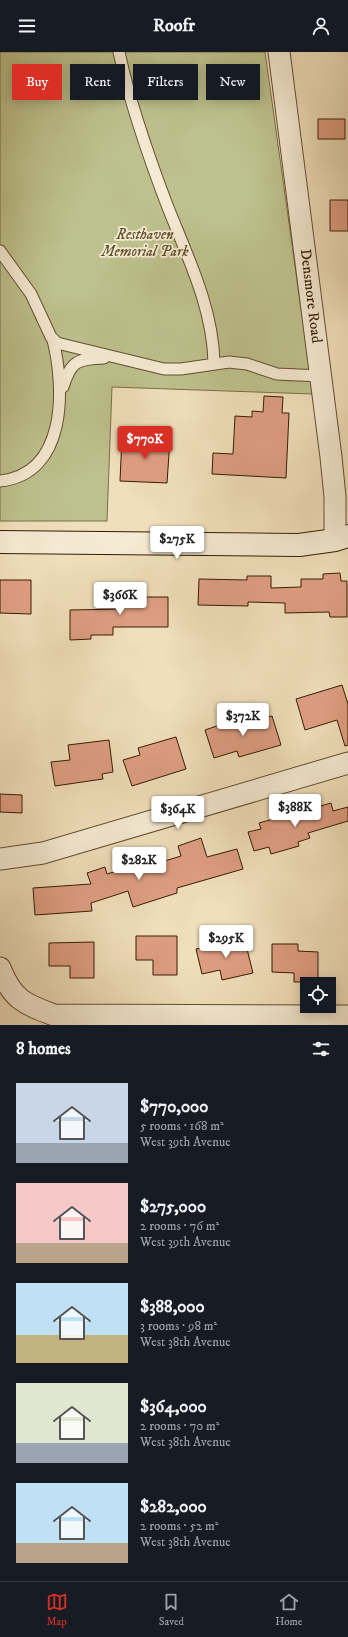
<!DOCTYPE html>
<meta charset="utf-8">
<style>
body{margin:0;font-family:"IM FELL DW Pica",serif;background:#242831;color:#f1f3f6;height:100vh;display:flex;flex-direction:column;font-size:15px;white-space:nowrap}
*{box-sizing:border-box;margin:0}
p{font-size:13px;color:#9ea1a6}
.icon{flex:none;width:22px;height:22px;fill:none;stroke:currentColor;stroke-width:2;stroke-linecap:round;stroke-linejoin:round}
.map{position:relative;height:973px;overflow:hidden}
.details{display:flex;flex-direction:column;background:#171b24;flex:1}
.details>*{flex:none}
.top-card{position:absolute;left:12px;top:12px;width:324px;height:36px;display:flex;gap:8px}
.buttons{position:absolute;left:300px;top:925px;display:grid;gap:8px}
.buttons a{display:grid;place-items:center;width:36px;height:36px;border-radius:0px;background:#171b24;box-shadow:0 2px 10px #0003;font-size:20px}
.price{position:absolute;translate:-50% -34px;padding:0 9px;border-radius:4px;background:#fff;color:#222;font-size:13px;line-height:26px;filter:drop-shadow(0 1px 2px #0008)}
.price::after{content:'';position:absolute;left:50%;top:24px;width:12px;height:9px;margin-left:-6px;background:inherit;clip-path:polygon(0 0,100% 0,50% 100%)}
.price.current{background:#d93025;color:#fff}
ul{padding:0;list-style:none}
li{display:flex;align-items:center;gap:12px;height:100px;padding:0 16px}
li span{display:grid;place-items:center;flex:none;width:112px;height:80px;border-radius:0px;color:#555}
li>.icon{margin-inline-start:auto}
span .icon{width:48px;height:48px;fill:#fffc;stroke-width:1}
li b{font-size:17px}
h2{display:flex;justify-content:space-between;align-items:center;height:48px;padding:0 16px;font-size:17px}
.pill{padding:0 14px;border-radius:0px;background:#171b24;box-shadow:0 2px 10px #0003;font-size:14px;line-height:36px}
.pill.current{background:#d93025;color:#fff}
header{display:flex;justify-content:space-between;align-items:center;height:52px;padding:0 16px;background:#171b24;font-size:18px;font-weight:800}
.menu{display:flex;justify-content:space-around;align-items:center;height:56px;border-top:1px solid #363941;background:#171b24;font-size:11px;color:#9ea1a6}
.menu a{display:grid;justify-items:center;gap:2px}
.menu .current{color:#d93025}
.map>svg:first-child{display:block}
.green{fill:#bdc18d;stroke:#7a6e46}
.building{fill:#df9e83;stroke:#361c00}
.lines{fill:none;stroke-linecap:round;stroke-linejoin:round}
.lane-casing{stroke:#644d2f;stroke-width:13}
.street-casing{stroke:#644d2f;stroke-width:23}
.secondary-casing{stroke:#361c00;stroke-width:24}
.lane{stroke:#f5ead3;stroke-width:11}
.street{stroke:#f5ead3;stroke-width:21}
.secondary{stroke:#f5ead3;stroke-width:22}
.labels{text-anchor:middle;dominant-baseline:central;stroke-width:3.5;stroke-linejoin:round;paint-order:stroke}
.park-label{font-size:15px;font-style:italic;fill:#5e4e2a;stroke:#f5ead3}
.street-label{font-size:15px;fill:#361c00;stroke:#f5ead3}
</style>
<header><svg class="icon" aria-label="menu" viewBox="0 0 24 24"><path d="M4 6h16M4 12h16M4 18h16"/></svg>Roofr<svg class="icon" aria-label="person" viewBox="0 0 24 24"><circle cx="12" cy="8" r="4"/><path d="M4 21q1-7 8-7t8 7"/></svg></header>
<div class="map">
<svg width="348" height="973" viewBox="0 0 348 973">
<rect width="100%" height="100%" fill="#f0dfbb"/>
<filter id="stains"><feTurbulence type="fractalNoise" baseFrequency=".005" numOctaves="4"/><feColorMatrix values="0 0 0 0 .2 0 0 0 0 .09 0 0 0 0 .02 0 0 0 .5 -.17"/></filter>
<radialGradient id="worn" r=".72"><stop offset=".6" stop-color="#630" stop-opacity="0"/><stop offset="1" stop-color="#630" stop-opacity=".3"/></radialGradient>
<path class="green" d="M0,0H265L313,342L112,335L107,469H0Z"/>
<path class="building" d="M318,67H345V87H318Z
M330,148H348V179H330Z
M264,344L283,345L282,361H289L286,426L212,422L213,401L233,402L235,364L252,365V359L263,360Z
M122,384L170,387L167,431L120,429Z
M340,521L341,529H347V565H330L329,560L285,561V551L248,550V554L198,553L199,527L247,528V524H271V536L301,535V527H323V522Z
M0,528H31V562L0,561Z
M122,535H140V545H168V575H113V583H91V587L70,588V558L122,557Z
M342,633L348,652V693L345,694L337,668L305,678L296,647Z
M272,664L281,693L239,705L237,699L214,706L205,678L243,665L245,672Z
M176,685L186,717L132,734L123,708L140,703L138,696Z
M109,688L113,720L102,722L103,727L55,734L51,710L70,708L68,693Z
M0,742L22,743V761L0,760Z
M331,751L333,759L348,755V769L308,781L310,786L298,790L299,794L271,802L269,795L254,799L248,780L261,777L259,771Z
M201,786L207,805L237,797L243,817L177,836V841L133,855L128,839L91,851L92,859L35,863L33,836L91,832L87,821L105,815L107,822L141,812L142,816L181,804L178,794Z
M136,884H177V923H153V908H136Z
M244,885L253,921L222,928L220,918L202,922L196,897Z
M94,890V926H70V914H49V891Z
M272,892H298V899L318,900V930H294V921L272,920Z"/>
<g class="lines">
<defs>
<path id="lane" d="M119,0C130,52 148,103 167,153C187,204 213,255 214,311
M0,199L31,242L51,285L57,291L164,317H181L229,310L247,312L277,322L321,324
M63,335C71,309 77,307 104,306
M0,429C67,422 65,337 53,288"/>
<path id="street" d="M279,0L331,405L335,445V488
M0,807L43,801L348,711
M0,916C12,947 24,952 54,963L348,964"/>
<path id="secondary" d="M0,490L299,493L335,488L348,484"/>
</defs>
<use href="#lane" class="lane-casing"/>
<use href="#street" class="street-casing"/>
<use href="#secondary" class="secondary-casing"/>
<use href="#lane" class="lane"/>
<use href="#street" class="street"/>
<use href="#secondary" class="secondary"/>
</g>
<g class="labels">
<g class="park-label">
<text x="145" y="182">Resthaven<tspan x="145" dy="17">Memorial Park</tspan></text>
</g>
<g class="street-label">
<text transform="translate(311 244) rotate(83)">Densmore Road</text>
</g>
</g>
<rect width="100%" height="100%" filter="url(#stains)"/>
<rect width="100%" height="100%" fill="url(#worn)"/>
</svg>
<div class="buttons">
<a><svg class="icon" aria-label="locate" viewBox="0 0 24 24"><circle cx="12" cy="12" r="6"/><path d="M12 2v4M12 18v4M2 12h4M18 12h4"/></svg></a>
</div>
<b class="price current" style="left:145px;top:408px">$770K</b>
<b class="price" style="left:177px;top:508px">$275K</b>
<b class="price" style="left:120px;top:564px">$366K</b>
<b class="price" style="left:243px;top:685px">$372K</b>
<b class="price" style="left:295px;top:776px">$388K</b>
<b class="price" style="left:178px;top:778px">$364K</b>
<b class="price" style="left:139px;top:829px">$282K</b>
<b class="price" style="left:226px;top:907px">$295K</b>
<div class="top-card">
<a class="pill current">Buy</a>
<a class="pill">Rent</a>
<a class="pill">Filters</a>
<a class="pill">New</a>
</div>
</div>
<section class="details">
<h2>8 homes<svg class="icon" aria-label="filters" viewBox="0 0 24 24"><path d="M4 7h16M4 17h16"/><circle cx="9" cy="7" r="2"/><circle cx="15" cy="17" r="2"/></svg></h2>
<ul>
<li><span style="background:linear-gradient(#c9d6e8 75%,#9aa5b1 0)"><svg class="icon" aria-label="home" viewBox="0 0 24 24"><path d="M3 11l9-7 9 7M6 9v11h12V9"/></svg></span><div><b>$770,000</b><p>5 rooms · 168 m²</p><p>West 39th Avenue</p></div></li>
<li><span style="background:linear-gradient(#f6c9c9 75%,#b9a48a 0)"><svg class="icon" aria-label="home" viewBox="0 0 24 24"><path d="M3 11l9-7 9 7M6 9v11h12V9"/></svg></span><div><b>$275,000</b><p>2 rooms · 76 m²</p><p>West 39th Avenue</p></div></li>
<li><span style="background:linear-gradient(#bfe0f5 65%,#c2b280 0)"><svg class="icon" aria-label="home" viewBox="0 0 24 24"><path d="M3 11l9-7 9 7M6 9v11h12V9"/></svg></span><div><b>$388,000</b><p>3 rooms · 98 m²</p><p>West 38th Avenue</p></div></li>
<li><span style="background:linear-gradient(#dfe7d0 75%,#9aa5b1 0)"><svg class="icon" aria-label="home" viewBox="0 0 24 24"><path d="M3 11l9-7 9 7M6 9v11h12V9"/></svg></span><div><b>$364,000</b><p>2 rooms · 70 m²</p><p>West 38th Avenue</p></div></li>
<li><span style="background:linear-gradient(#bfe0f5 75%,#b9a48a 0)"><svg class="icon" aria-label="home" viewBox="0 0 24 24"><path d="M3 11l9-7 9 7M6 9v11h12V9"/></svg></span><div><b>$282,000</b><p>2 rooms · 52 m²</p><p>West 38th Avenue</p></div></li>
</ul>
</section>
<nav class="menu">
<a class="current"><svg class="icon" aria-label="map" viewBox="0 0 24 24"><path d="M3 6l6-2 6 2 6-2v14l-6 2-6-2-6 2zM9 4v14M15 6v14"/></svg>Map</a>
<a><svg class="icon" aria-label="saved" viewBox="0 0 24 24"><path d="M7 4h10v16l-5-4-5 4z"/></svg>Saved</a>
<a><svg class="icon" aria-label="home" viewBox="0 0 24 24"><path d="M3 11l9-7 9 7M6 9v11h12V9"/></svg>Home</a>
</nav>
